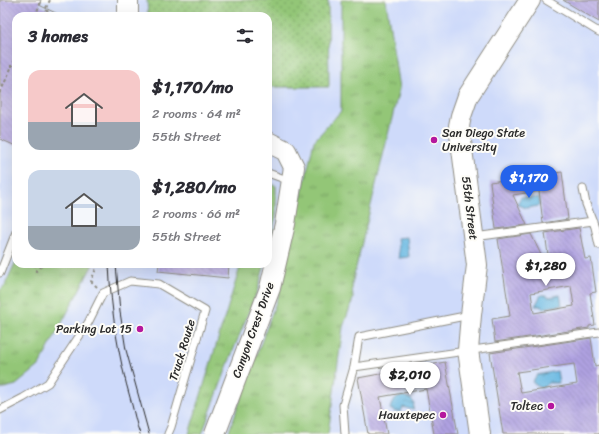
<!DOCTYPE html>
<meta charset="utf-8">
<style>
body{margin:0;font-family:Sriracha,sans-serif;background:#f7f7f7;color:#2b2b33;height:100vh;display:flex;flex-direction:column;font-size:15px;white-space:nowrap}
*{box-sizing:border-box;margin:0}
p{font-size:13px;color:#7c7c81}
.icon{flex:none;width:22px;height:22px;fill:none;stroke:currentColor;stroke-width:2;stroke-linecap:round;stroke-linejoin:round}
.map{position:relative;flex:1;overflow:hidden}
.panel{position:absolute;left:12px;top:12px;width:260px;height:256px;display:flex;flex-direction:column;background:#fff;border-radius:12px;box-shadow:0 4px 16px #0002}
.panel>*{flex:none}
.price{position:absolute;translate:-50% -34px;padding:0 9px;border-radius:14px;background:#fff;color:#222;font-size:13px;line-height:26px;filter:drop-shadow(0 1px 2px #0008)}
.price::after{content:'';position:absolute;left:50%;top:24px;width:12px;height:9px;margin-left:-6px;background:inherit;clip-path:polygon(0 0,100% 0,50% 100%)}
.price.current{background:#2563eb;color:#fff}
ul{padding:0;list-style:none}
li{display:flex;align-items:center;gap:12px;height:100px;padding:0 16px}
li span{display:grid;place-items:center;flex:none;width:112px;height:80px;border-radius:12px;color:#555}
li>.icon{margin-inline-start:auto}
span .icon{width:48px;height:48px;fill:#fffc;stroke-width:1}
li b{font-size:17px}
h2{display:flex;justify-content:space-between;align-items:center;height:48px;padding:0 16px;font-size:17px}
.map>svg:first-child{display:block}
.built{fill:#cedafa;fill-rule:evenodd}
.grass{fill:url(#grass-tufts);stroke:#5f7851}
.park{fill:url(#park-dots);stroke:#5f7851}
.water{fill:url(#water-ripples);stroke:#497286}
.building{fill:url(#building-back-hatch);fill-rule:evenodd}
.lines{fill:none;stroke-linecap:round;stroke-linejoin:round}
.lane-casing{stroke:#908e84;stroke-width:9}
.secondary-casing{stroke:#908e84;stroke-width:22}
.path{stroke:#908e84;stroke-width:2;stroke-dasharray:3 3;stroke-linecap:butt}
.lane{stroke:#fff;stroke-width:7}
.secondary{stroke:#fff;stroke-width:20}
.tram{stroke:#2b2b2b;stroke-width:1}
.poi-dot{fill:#b5179e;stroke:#fdfcf7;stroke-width:1.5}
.labels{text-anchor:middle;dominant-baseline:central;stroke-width:4;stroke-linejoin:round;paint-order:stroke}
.poi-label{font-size:12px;fill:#2b2b2b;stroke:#fdfcf7;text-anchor:end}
.street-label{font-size:12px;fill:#2b2b2b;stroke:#fdfcf7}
</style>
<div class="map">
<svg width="599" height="434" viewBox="0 0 599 434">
<defs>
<pattern id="grass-tufts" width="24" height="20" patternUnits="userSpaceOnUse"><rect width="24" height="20" fill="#93c677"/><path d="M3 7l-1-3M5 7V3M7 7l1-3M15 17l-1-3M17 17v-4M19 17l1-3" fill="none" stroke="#78a162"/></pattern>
<pattern id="park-dots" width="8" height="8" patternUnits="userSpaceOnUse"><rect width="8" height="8" fill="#93c677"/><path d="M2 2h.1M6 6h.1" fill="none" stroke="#78a162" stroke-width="1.8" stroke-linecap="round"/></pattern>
<pattern id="water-ripples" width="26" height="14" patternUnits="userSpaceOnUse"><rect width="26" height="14" fill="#67b8e2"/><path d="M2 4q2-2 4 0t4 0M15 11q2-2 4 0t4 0" fill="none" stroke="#5596b7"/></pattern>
<pattern id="building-back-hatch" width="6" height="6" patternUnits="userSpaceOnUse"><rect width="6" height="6" fill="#afa1e1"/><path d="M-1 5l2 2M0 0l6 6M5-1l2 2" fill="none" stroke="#8f83b7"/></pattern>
</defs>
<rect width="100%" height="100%" fill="#fdfcf7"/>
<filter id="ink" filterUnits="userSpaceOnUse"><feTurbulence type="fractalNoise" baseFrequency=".025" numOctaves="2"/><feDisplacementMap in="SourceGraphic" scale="8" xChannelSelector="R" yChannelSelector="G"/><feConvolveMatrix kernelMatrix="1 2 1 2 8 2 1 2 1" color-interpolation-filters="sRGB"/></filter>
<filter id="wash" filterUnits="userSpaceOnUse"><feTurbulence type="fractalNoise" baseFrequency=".012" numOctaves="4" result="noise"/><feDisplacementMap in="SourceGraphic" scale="16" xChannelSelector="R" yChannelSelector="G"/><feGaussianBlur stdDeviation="0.9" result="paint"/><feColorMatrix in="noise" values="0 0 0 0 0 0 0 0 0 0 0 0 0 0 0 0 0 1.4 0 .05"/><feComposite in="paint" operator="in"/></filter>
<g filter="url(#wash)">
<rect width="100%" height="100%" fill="#f4f0de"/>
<path class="built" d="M0,0H599V434H0ZM16,16H268V264H16Z"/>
<path class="grass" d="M341,0H386L399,89L352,284L353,299L343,327L328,434H228L280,291L314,141L341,111Z
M268,182L276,186V215L268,253Z
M16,261V264H93L39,366L16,385L0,389V290L5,285Z
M241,264H265L257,292L233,351L202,434H189Z"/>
<path class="park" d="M147,0H328L329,87H268V16H148Z"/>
<path class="water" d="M521,197L530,198H539V206L526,208L517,204Z
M407,237L409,257L399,258L397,238Z
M541,295H545L550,297L560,295L562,305L543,308L539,306H535Z
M557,371L559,383H548L544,387L540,388L532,382L537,375Z
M403,396L411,399L414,403L413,410L403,407L401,412H395L390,409C392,401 395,398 403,396Z"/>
<g id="blocks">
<path class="building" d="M0,0H41L39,5L62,16H16V146L0,139Z
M563,0H599V22Z
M562,172L568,219L543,223L539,191L513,195L527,225L496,229L490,182Z
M579,228L585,259L591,258L596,292L590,293L595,325L589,326V328L495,342L492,319L510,316L498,239L531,234L551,276L545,233ZM571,286L574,306L534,313L531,293Z
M159,264H229L228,278L158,271Z
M591,338L595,366L599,365V434H503L490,353ZM574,364L577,384L521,393L517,372Z
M445,362L458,434H434L426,389L380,397L387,434H368L358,378Z"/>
</g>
</g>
<g filter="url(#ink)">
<use href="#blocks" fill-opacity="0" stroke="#908e84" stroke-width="1"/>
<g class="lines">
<defs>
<path id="lane" d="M546,0L599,32
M268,173L290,181
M583,189L586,204L595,227L599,245
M474,237L593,221
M0,273L16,232
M354,367L599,332
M0,410L23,398L48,383L88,323L103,293L130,281L159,284L205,311L171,427L168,434
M345,434L343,405L354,367L359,337L470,315"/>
<path id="secondary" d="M128,16V0
M215,434L270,288L285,224L294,167L286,151L268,142
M480,434L468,350L471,315L477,265L459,126L461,116L468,96L530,0"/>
</defs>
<use href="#lane" class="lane-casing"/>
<use href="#secondary" class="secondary-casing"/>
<path class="path" d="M50,0L45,10L51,13
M35,16L42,0
M10,66H12L16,57
M0,93L12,66
M15,217L16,218
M35,264L36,271L44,264
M97,287L91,281L98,264"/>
<use href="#lane" class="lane"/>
<use href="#secondary" class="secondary"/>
<path class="tram" d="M109,264C111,311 118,356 131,401C134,412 136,424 140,434
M116,264L120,312L126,350L149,434"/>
</g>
</g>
<g class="poi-dot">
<circle cx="434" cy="140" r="4"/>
<circle cx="140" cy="329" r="4"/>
<circle cx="551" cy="406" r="4"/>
<circle cx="443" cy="415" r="4"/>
</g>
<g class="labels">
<g class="poi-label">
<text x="442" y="133" text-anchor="start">San Diego State<tspan x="442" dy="14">University</tspan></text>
<text x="132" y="329">Parking Lot 15</text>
<text x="543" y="406">Toltec</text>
<text x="435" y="415">Hauxtepec</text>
</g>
<g class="street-label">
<text transform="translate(470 208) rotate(83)">55th Street</text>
<text transform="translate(253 330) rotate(-70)">Canyon Crest Drive</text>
<text transform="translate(182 350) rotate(-73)">Truck Route</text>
</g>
</g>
</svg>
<b class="price current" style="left:529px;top:199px">$1,170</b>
<b class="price" style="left:546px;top:287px">$1,280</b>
<b class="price" style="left:410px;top:396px">$2,010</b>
<section class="panel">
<h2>3 homes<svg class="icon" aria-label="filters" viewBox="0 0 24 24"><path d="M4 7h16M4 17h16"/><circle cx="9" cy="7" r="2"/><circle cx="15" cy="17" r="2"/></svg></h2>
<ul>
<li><span style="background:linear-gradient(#f6c9c9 65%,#9aa5b1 0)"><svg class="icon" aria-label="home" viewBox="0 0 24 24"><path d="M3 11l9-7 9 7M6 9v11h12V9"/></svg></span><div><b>$1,170/mo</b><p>2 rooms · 64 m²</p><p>55th Street</p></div></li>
<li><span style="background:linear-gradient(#c9d6e8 70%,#9aa5b1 0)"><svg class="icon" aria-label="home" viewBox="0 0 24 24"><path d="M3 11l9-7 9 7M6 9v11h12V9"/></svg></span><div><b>$1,280/mo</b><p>2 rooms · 66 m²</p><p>55th Street</p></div></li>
</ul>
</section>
</div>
